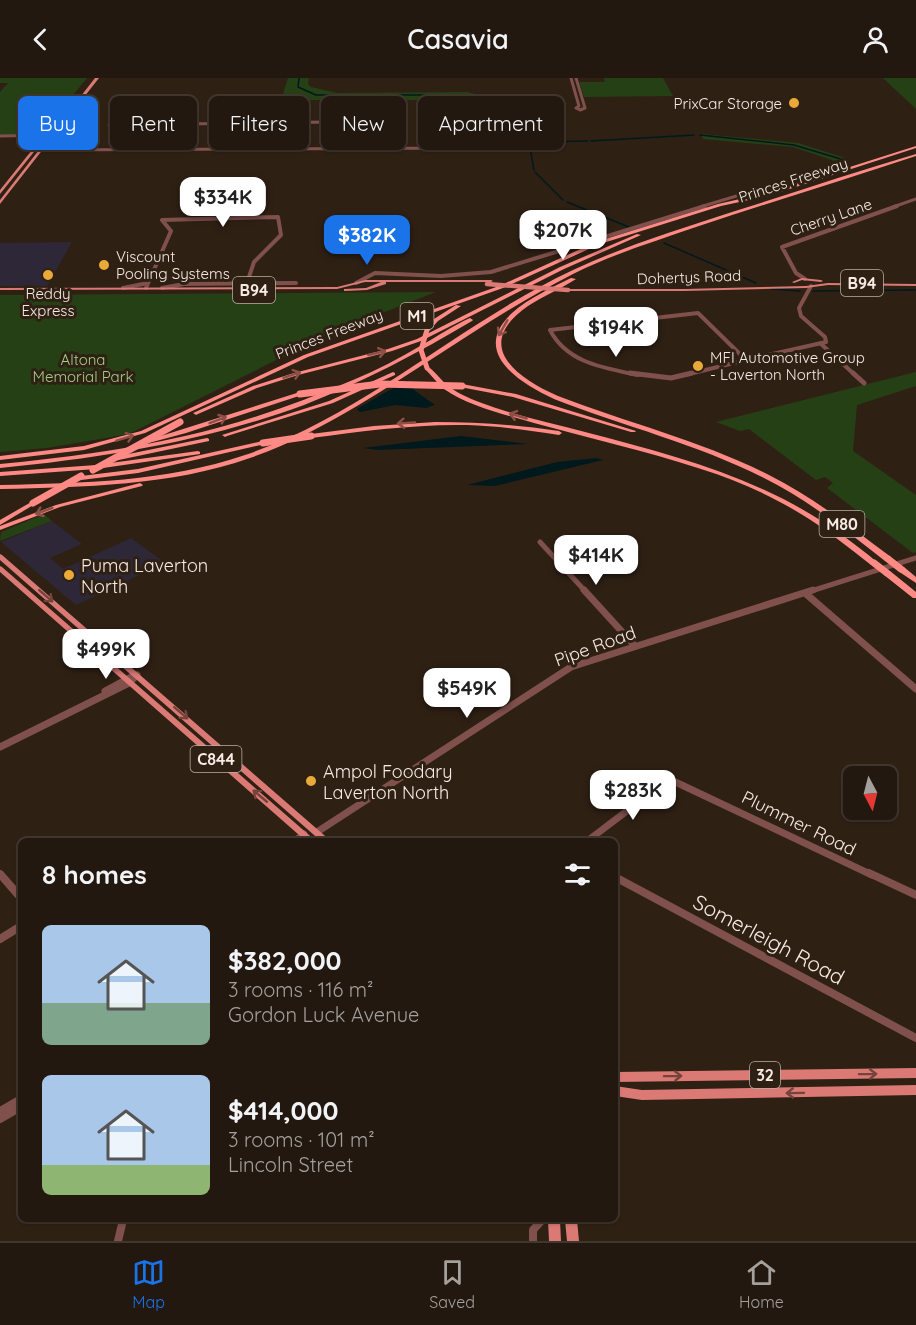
<!DOCTYPE html>
<meta charset="utf-8">
<style>
body{margin:0;font-family:Quicksand,sans-serif;background:#2f251d;color:#f1f3f6;height:100vh;display:flex;flex-direction:column;font-size:22px;white-space:nowrap}
*{box-sizing:border-box;margin:0}
p{font-size:20px;color:#a3a09e}
.icon{flex:none;width:33px;height:33px;fill:none;stroke:currentColor;stroke-width:2;stroke-linecap:round;stroke-linejoin:round}
.map{position:relative;flex:1;overflow:hidden}
.panel{position:absolute;left:18px;top:760px;width:600px;height:384px;display:flex;flex-direction:column;background:#23180f;border-radius:9px;box-shadow:0 2px 4px #0004,0 0 0 2px #40372f}
.panel>*{flex:none}
.banner{position:absolute;left:18px;top:18px;width:600px;height:54px;display:flex;gap:12px}
.needle{width:39px;rotate:173deg}
.fabs{position:absolute;left:843px;top:688px;display:grid;gap:12px}
.fabs a{display:grid;place-items:center;width:54px;height:54px;border-radius:9px;background:#23180f;box-shadow:0 2px 4px #0004,0 0 0 2px #40372f;font-size:30px}
.price{position:absolute;translate:-50% -51px;padding:0 14px;border-radius:12px;background:#fff;color:#222;font-size:20px;line-height:39px;filter:drop-shadow(0 2px 3px #0008)}
.price::after{content:'';position:absolute;left:50%;top:36px;width:18px;height:14px;margin-left:-9px;background:inherit;clip-path:polygon(0 0,100% 0,50% 100%)}
.price.active{background:#1a73e8;color:#fff}
ul{padding:0;list-style:none}
li{display:flex;align-items:center;gap:18px;height:150px;padding:0 24px}
li span{display:grid;place-items:center;flex:none;width:168px;height:120px;border-radius:9px;color:#555}
li>.icon{margin-inline-start:auto}
span .icon{width:72px;height:72px;fill:#fffc;stroke-width:1}
li b{font-size:26px}
h2{display:flex;justify-content:space-between;align-items:center;height:72px;padding:0 24px;font-size:26px}
.chip{padding:0 21px;border-radius:9px;background:#23180f;box-shadow:0 2px 4px #0004,0 0 0 2px #40372f;font-size:21px;line-height:54px}
.chip.active{background:#1a73e8;color:#fff}
header{display:flex;justify-content:space-between;align-items:center;height:78px;padding:0 24px;background:#23180f;font-size:27px;font-weight:600}
.tab-bar{display:flex;justify-content:space-around;align-items:center;height:84px;border-top:2px solid #40372f;background:#23180f;font-size:16px;color:#a3a09e}
.tab-bar a{display:grid;justify-items:center;gap:3px}
.tab-bar .active{color:#1a73e8}
.map>svg:first-child{display:block}
.commercial{fill:#2e2737}
.green{fill:#254015}
.water{fill:#00191d}
.lines{fill:none;stroke-linecap:round;stroke-linejoin:round}
.stream{stroke:#00191d;stroke-width:1.5}
.minor-far4{stroke:#80504d;stroke-width:3}
.minor-far3{stroke:#80504d;stroke-width:4}
.minor-far2{stroke:#80504d;stroke-width:5}
.minor-far1{stroke:#80504d;stroke-width:7}
.minor{stroke:#80504d;stroke-width:8}
.major{fill:#db7975;fill-rule:evenodd}
.highway{fill:#ff8984;fill-rule:evenodd}
.major-bridge{stroke:#db7975;stroke-width:4.5}
.highway-bridge-far1{stroke:#ff8984;stroke-width:5}
.highway-bridge{stroke:#ff8984;stroke-width:7}
.oneway{stroke:#8d4f46}
.oneway2{stroke:#74443b}
.poi-dot{fill:#eaaa38;stroke:#2f2014;stroke-width:2}
.labels{text-anchor:middle;dominant-baseline:central;stroke-width:6;stroke-linejoin:round;paint-order:stroke}
.far-poi-label{font-size:15px;fill:#f6ece4;stroke:#2f2014;text-anchor:start}
.far-street-label{font-size:15px;fill:#f6ece4;stroke:#2f2014}
.far-park-label{font-size:15px;fill:#a1d287;stroke:#2f2014}
.shield{fill:#2f2014;stroke:#baafa6;stroke-width:1.5}
.shield-label{font-size:16px;font-weight:bold;fill:#f6ece4}
.poi-label{font-size:18px;fill:#f6ece4;stroke:#2f2014;text-anchor:start}
.street-label{font-size:18px;fill:#f6ece4;stroke:#2f2014}
.near-street-label{font-size:21px;fill:#f6ece4;stroke:#2f2014}
</style>
<header><svg class="icon" aria-label="back" viewBox="0 0 24 24"><path d="M15 5l-7 7 7 7"/></svg>Casavia<svg class="icon" aria-label="person" viewBox="0 0 24 24"><circle cx="12" cy="8" r="4"/><path d="M4 21q1-7 8-7t8 7"/></svg></header>
<div class="map">
<svg width="916" height="1163" viewBox="0 0 916 1163">
<rect width="100%" height="100%" fill="#2f2014"/>
<path class="commercial" d="M72,164L47,208H0V165Z
M52,443L82,466L50,480L63,491L131,460L165,485L76,527L1,464Z"/>
<path class="green" d="M0,0H87L41,56L0,57V14L8,5H0Z
M288,0H309L308,6L311,9L337,15L467,14L479,17L483,49L528,56H470L466,24L460,22H281Z
M604,0H663L673,18L584,19L579,4H605Z
M883,0H916V31Z
M701,56L798,65L848,81L838,84L793,69L703,61Z
M436,214L326,257L129,356L47,370L0,374V217Z
M916,294V308L857,327L853,373L916,417V474L913,475L827,410L833,405L825,399L816,402L749,351L740,353L716,344Z
M44,436L52,443L0,463L1,454Z"/>
<path class="water" d="M407,302L414,312L435,327L426,330L396,327L360,334L357,331Z
M461,358L528,366L377,372L363,370Z
M597,380L603,382L495,408L467,407L557,384Z"/>
<g class="lines">
<path class="stream" d="M299,0L298,9L316,17H465L473,21L476,42L472,46L474,50L484,54L507,53L534,64L532,69
M700,57L794,67L844,82
M591,63L694,57
M535,64L588,63
M530,70L534,92
M535,94L563,122
M567,124L629,149
M664,165L756,205
M771,211L800,213
M813,213L916,212"/>
<path class="minor-far4" d="M571,0L579,28L576,30L580,32
M576,0L585,30L580,32
M109,47L325,44L327,47L322,71
M0,58L52,57
M41,72L471,70
M134,72L155,35L153,34
M700,129L753,113
M893,129L916,121"/>
<path class="minor-far3" d="M805,201L796,195L782,169L897,128
M356,205L375,195L441,198L491,194L705,128
M123,210L148,205
M146,210L171,153L162,142L278,139L281,157L254,184L247,205
M162,210L184,206L296,205
M820,265L855,297
M746,282L826,264L825,259L801,238L799,230L811,208
M638,297C604,290 567,285 550,252L698,235L746,282
M685,297L746,282"/>
<path class="minor-far2" d="M630,295L671,300L692,295
M853,295L864,305
M540,464L586,514
M808,514L916,480"/>
<path class="minor-far1" d="M584,512L635,568
M805,515L916,611
M105,613L131,599
M0,669L129,605L137,597
M317,754L571,589L813,512
M293,764L304,756
M586,764L669,701L872,797"/>
<path class="minor" d="M869,795L916,817
M0,796L21,820
M615,799L916,960
M0,861L21,848
M0,1033L21,1021
M0,1041L21,1029
M118,1163L123,1142
M533,1163V1152L542,1142"/>
<path class="major" d="M95,0H99L0,126V122Z
M56,42L59,43L0,116V112Z
M802,200L821,202L823,203L821,204L802,202L794,205L792,204Z
M365,202H491L493,203L491,204H386V206L367,212L346,213H344V211L366,210L381,204H365L337,211L0,212V210L337,209Z
M828,205L916,206V208L828,207L806,210L684,213H568L566,212L568,211H684L806,208Z
M0,476L2,477L332,764H322L0,482Z
M0,488L2,489L317,764H307L0,494Z
M916,990V1000L615,1004V994Z
M916,1007V1017L642,1022L615,1018V1008L642,1012Z
M548,1142H560L561,1163H549Z
M565,1142H577L579,1163H567Z"/>
<path class="highway" d="M916,68V70L768,118L721,128L600,166L503,210L308,279L145,355L84,372L0,382V378L84,368L141,353L304,277L499,208L596,164L718,126L771,114Z
M916,76V78C844,102 771,124 699,148C656,163 613,176 573,196C498,234 430,285 357,328C323,348 288,367 250,380C170,408 84,409 0,411V407C83,405 166,404 245,377C364,337 460,245 573,192C624,168 678,152 732,134C793,115 854,94 916,76Z
M637,156L641,157L564,191L421,263L392,273L298,297L257,310L198,336L196,337L193,335L253,308L294,295L388,271L417,261L560,189Z
M571,200L576,201C561,211 543,218 528,228C472,267 515,299 558,318C628,345 702,363 769,397C813,419 852,450 891,479L892,481L891,483H885C847,453 808,422 764,400C697,366 623,348 554,321C519,305 470,274 512,235C529,220 551,210 571,200Z
M456,227L461,228L438,243L429,253H425V251L434,241Z
M470,240L473,242L472,243C418,275 363,304 304,327C206,363 104,380 0,390V386C62,380 124,372 185,358C243,345 299,325 353,302C377,292 400,280 422,267C438,258 454,247 470,240Z
M427,288C435,293 440,301 447,307C455,314 469,320 479,324C513,337 550,345 585,354C676,378 764,400 842,457C854,466 867,475 878,485L877,487H871C848,469 826,451 801,436C770,417 736,402 701,391C646,373 589,360 534,345C504,336 470,329 444,311C437,305 431,297 425,291V289Z
M393,294L395,295V297L333,325L227,358L225,359L222,357L329,323Z
M462,306L516,316L636,353L635,354H631L513,319L460,309L459,308Z
M300,314L303,316L302,317L186,355L145,366L142,364Z
M435,344C477,344 518,347 559,353L562,355L559,357C528,352 498,348 467,347C415,346 363,353 311,360L308,358L311,356L374,348Z
M207,360L209,361V363L114,383L111,381L114,379Z
M263,363L265,364V366L138,395L73,403L70,401L73,399L138,391Z
M198,373L200,374V376L96,391L0,398V394L96,387Z
M140,405L143,407L142,408L60,429L0,452V448L56,427Z
M33,423L36,425L35,426L0,447V442Z
M898,489H904L916,499V505L898,493L897,491Z
M884,493H890L916,514V520H913L884,497L883,495Z"/>
<path class="major-bridge" d="M487,206L568,212"/>
<path class="highway-bridge-far1" d="M427,252L421,272L427,290"/>
<path class="highway-bridge" d="M300,316L380,306L462,308
M263,365L311,358
M93,392L180,344
M33,425L81,398
M888,481L901,491
M874,485L887,495"/>
</g>
<defs><path id="oneway-shaft" d="M-6 0H5M1.5-3L5.5 0L1.5 3" fill="none" stroke-width="1.6" stroke-linecap="round" stroke-linejoin="round" transform="scale(1.5)"/></defs>
<g class="oneway">
<use href="#oneway-shaft" transform="translate(503 250) rotate(120)"/>
<use href="#oneway-shaft" transform="translate(377 275) rotate(-13)"/>
<use href="#oneway-shaft" transform="translate(292 297) rotate(-18)"/>
<use href="#oneway-shaft" transform="translate(518 338) rotate(-164)"/>
<use href="#oneway-shaft" transform="translate(218 342) rotate(-21)"/>
<use href="#oneway-shaft" transform="translate(406 345) rotate(176)"/>
<use href="#oneway-shaft" transform="translate(125 360) rotate(-17)"/>
<use href="#oneway-shaft" transform="translate(44 433) rotate(159)"/>
</g>
<g class="oneway2">
<use href="#oneway-shaft" transform="translate(46 518) rotate(41)"/>
<use href="#oneway-shaft" transform="translate(181 635) rotate(41)"/>
<use href="#oneway-shaft" transform="translate(260 718) rotate(-140)"/>
<use href="#oneway-shaft" transform="translate(868 996) rotate(-1)"/>
<use href="#oneway-shaft" transform="translate(673 998) rotate(-1)"/>
<use href="#oneway-shaft" transform="translate(795 1015) rotate(179)"/>
</g>
<g class="poi-dot">
<circle cx="794" cy="25" r="6"/>
<circle cx="104" cy="187" r="6"/>
<circle cx="48" cy="197" r="6"/>
<circle cx="698" cy="288" r="6"/>
<circle cx="69" cy="497" r="6"/>
<circle cx="311" cy="703" r="6"/>
</g>
<g class="labels">
<g class="far-poi-label">
<text x="782" y="25" text-anchor="end">PrixCar Storage</text>
<text x="116" y="178">Viscount<tspan x="116" dy="17">Pooling Systems</tspan></text>
<text x="48" y="215" text-anchor="middle">Reddy<tspan x="48" dy="17">Express</tspan></text>
<text x="710" y="279">MFI Automotive Group<tspan x="710" dy="17">- Laverton North</tspan></text>
</g>
<g class="far-street-label">
<text transform="translate(793 102) rotate(-18)">Princes Freeway</text>
<text transform="translate(831 139) rotate(-19)">Cherry Lane</text>
<text transform="translate(689 199) rotate(-2)">Dohertys Road</text>
<text transform="translate(329 256) rotate(-21)">Princes Freeway</text>
</g>
<g class="far-park-label">
<text x="83" y="281">Altona<tspan x="83" dy="17">Memorial Park</tspan></text>
</g>
<g class="shield">
<rect x="841" y="192" width="42" height="26" rx="4.5"/>
<rect x="233" y="199" width="42" height="26" rx="4.5"/>
<rect x="400.5" y="225" width="33" height="26" rx="4.5"/>
<rect x="819.5" y="433" width="45" height="26" rx="4.5"/>
<rect x="190.5" y="668" width="51" height="26" rx="4.5"/>
<rect x="750" y="984" width="30" height="26" rx="4.5"/>
</g>
<g class="shield-label">
<text x="862" y="205">B94</text>
<text x="254" y="212">B94</text>
<text x="417" y="238">M1</text>
<text x="842" y="446">M80</text>
<text x="216" y="681">C844</text>
<text x="765" y="997">32</text>
</g>
<g class="poi-label">
<text x="81" y="487">Puma Laverton<tspan x="81" dy="21">North</tspan></text>
<text x="323" y="693">Ampol Foodary<tspan x="323" dy="21">Laverton North</tspan></text>
</g>
<g class="street-label">
<text transform="translate(595 568) rotate(-20)">Pipe Road</text>
<text transform="translate(799 745) rotate(26)">Plummer Road</text>
</g>
<g class="near-street-label">
<text transform="translate(769 861) rotate(28)">Somerleigh Road</text>
</g>
</g>
</svg>
<div class="fabs">
<a><svg class="needle" viewBox="-14 -14 28 28"><path d="M0-13l5 13h-10z" fill="#e53935"/><path d="M0 13l5-13h-10z" fill="#a3a09e"/></svg></a>
</div>
<b class="price" style="left:223px;top:150px">$334K</b>
<b class="price" style="left:563px;top:183px">$207K</b>
<b class="price active" style="left:367px;top:188px">$382K</b>
<b class="price" style="left:616px;top:280px">$194K</b>
<b class="price" style="left:596px;top:508px">$414K</b>
<b class="price" style="left:106px;top:602px">$499K</b>
<b class="price" style="left:467px;top:641px">$549K</b>
<b class="price" style="left:633px;top:743px">$283K</b>
<div class="banner">
<a class="chip active">Buy</a>
<a class="chip">Rent</a>
<a class="chip">Filters</a>
<a class="chip">New</a>
<a class="chip">Apartment</a>
</div>
<section class="panel">
<h2>8 homes<svg class="icon" aria-label="filters" viewBox="0 0 24 24"><path d="M4 7h16M4 17h16"/><circle cx="9" cy="7" r="2"/><circle cx="15" cy="17" r="2"/></svg></h2>
<ul>
<li><span style="background:linear-gradient(#a9c7e8 65%,#7fa58c 0)"><svg class="icon" aria-label="home" viewBox="0 0 24 24"><path d="M3 11l9-7 9 7M6 9v11h12V9"/></svg></span><div><b>$382,000</b><p>3 rooms · 116 m²</p><p>Gordon Luck Avenue</p></div></li>
<li><span style="background:linear-gradient(#a9c7e8 75%,#8fb573 0)"><svg class="icon" aria-label="home" viewBox="0 0 24 24"><path d="M3 11l9-7 9 7M6 9v11h12V9"/></svg></span><div><b>$414,000</b><p>3 rooms · 101 m²</p><p>Lincoln Street</p></div></li>
</ul>
</section>
</div>
<nav class="tab-bar">
<a class="active"><svg class="icon" aria-label="map" viewBox="0 0 24 24"><path d="M3 6l6-2 6 2 6-2v14l-6 2-6-2-6 2zM9 4v14M15 6v14"/></svg>Map</a>
<a><svg class="icon" aria-label="saved" viewBox="0 0 24 24"><path d="M7 4h10v16l-5-4-5 4z"/></svg>Saved</a>
<a><svg class="icon" aria-label="home" viewBox="0 0 24 24"><path d="M3 11l9-7 9 7M6 9v11h12V9"/></svg>Home</a>
</nav>
